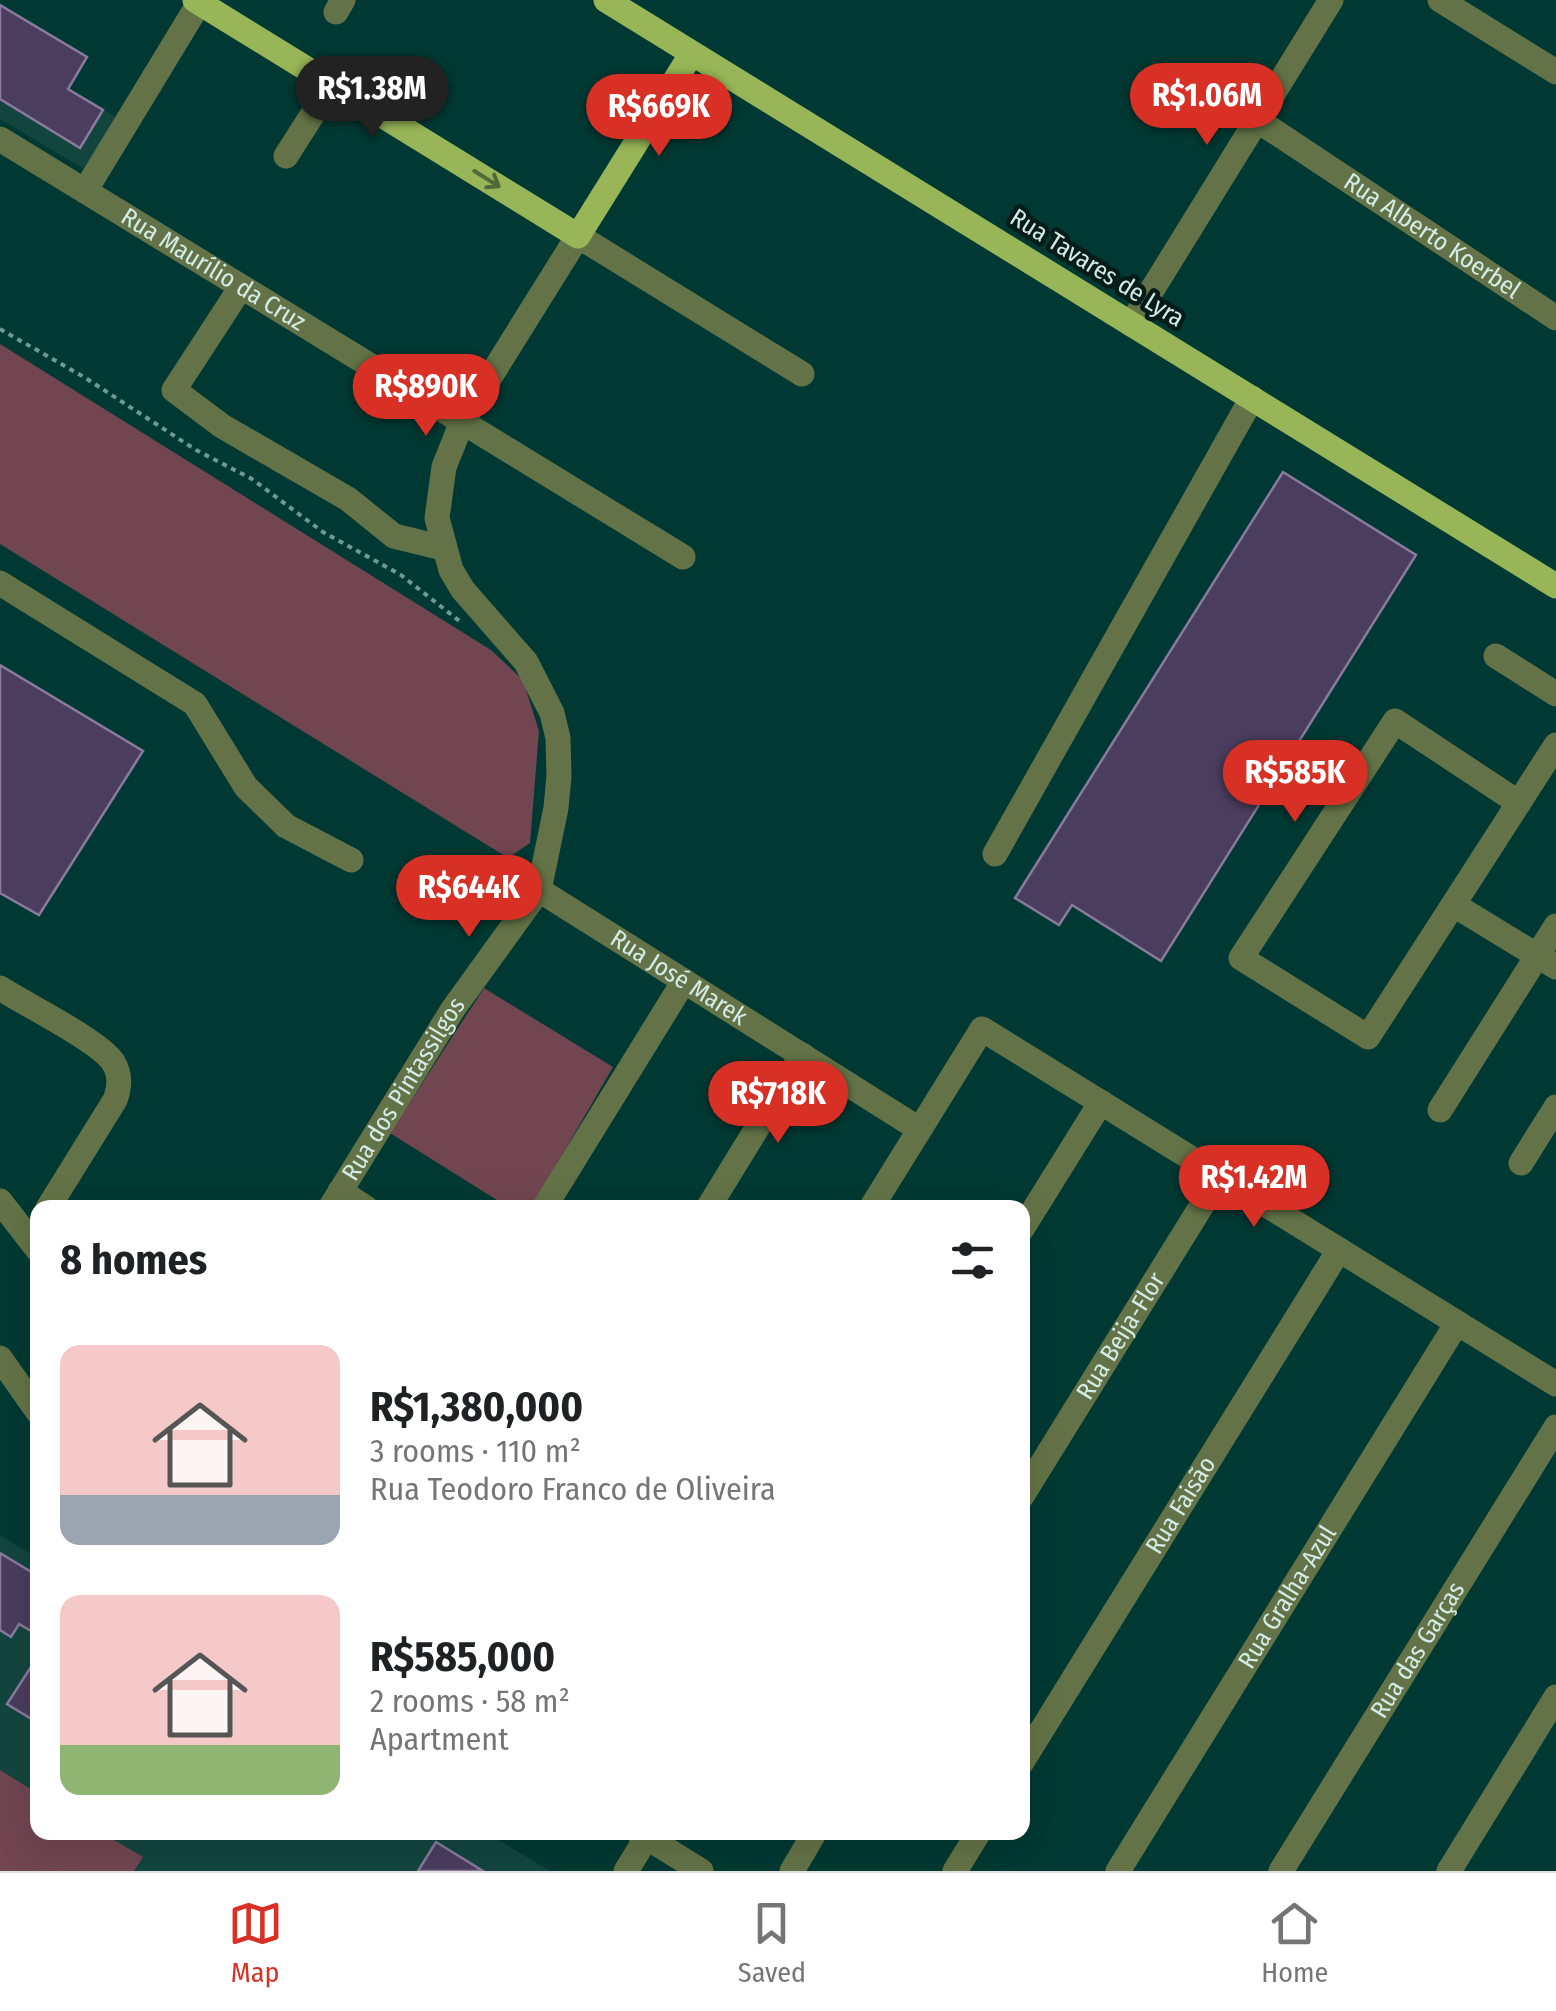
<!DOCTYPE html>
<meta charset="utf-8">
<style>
body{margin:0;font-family:"Fira Sans Condensed",sans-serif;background:#f6f6f6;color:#202124;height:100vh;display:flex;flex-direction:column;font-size:38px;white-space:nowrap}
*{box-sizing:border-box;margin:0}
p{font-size:32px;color:#757577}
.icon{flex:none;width:55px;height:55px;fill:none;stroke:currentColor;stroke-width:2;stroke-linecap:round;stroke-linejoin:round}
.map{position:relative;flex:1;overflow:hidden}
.details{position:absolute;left:30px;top:1200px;width:1000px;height:640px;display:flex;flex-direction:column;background:#fff;border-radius:20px;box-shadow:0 10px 40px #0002}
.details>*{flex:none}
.price{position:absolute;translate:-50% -85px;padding:0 22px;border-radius:35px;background:#d93025;color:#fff;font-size:32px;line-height:65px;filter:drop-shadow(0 2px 5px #0008)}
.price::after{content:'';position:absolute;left:50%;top:60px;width:30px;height:22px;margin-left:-15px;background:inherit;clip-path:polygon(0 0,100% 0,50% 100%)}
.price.active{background:#222;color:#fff}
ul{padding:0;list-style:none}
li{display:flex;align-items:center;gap:30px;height:250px;padding:0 30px}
li span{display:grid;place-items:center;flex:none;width:280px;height:200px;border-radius:20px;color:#555}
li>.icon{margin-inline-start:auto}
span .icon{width:120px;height:120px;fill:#fffc;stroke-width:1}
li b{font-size:42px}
h2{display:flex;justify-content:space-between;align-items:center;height:120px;padding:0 30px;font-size:42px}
.menu{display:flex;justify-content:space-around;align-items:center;height:140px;border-top:2px solid #e0e0e0;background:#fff;font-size:28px;color:#757577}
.menu a{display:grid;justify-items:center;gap:5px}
.menu .active{color:#d93025}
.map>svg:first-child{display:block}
.built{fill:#13453f}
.green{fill:#714651}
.building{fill:#4b3d5d;stroke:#897a9e;stroke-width:2.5}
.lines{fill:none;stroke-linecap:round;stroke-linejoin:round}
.path{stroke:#719994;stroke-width:4;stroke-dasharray:5 5;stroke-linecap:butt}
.minor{stroke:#647347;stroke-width:25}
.major{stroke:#98b657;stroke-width:25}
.oneway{stroke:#506938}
.labels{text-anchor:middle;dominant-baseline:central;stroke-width:9;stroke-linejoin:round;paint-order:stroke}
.street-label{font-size:25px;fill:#d2ece7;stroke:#071c19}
</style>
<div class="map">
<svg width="1556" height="1871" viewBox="0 0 1556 1871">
<rect width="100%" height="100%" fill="#003933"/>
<path class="built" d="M0,5L87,57L69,89L116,117L84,169L0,119Z
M0,1535L37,1558L38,1832L487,1833L550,1871H0Z"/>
<path class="green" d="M0,344L491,650L523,680L539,731L530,843L508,858L0,544Z
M484,988L613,1067L532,1207H508L390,1133Z
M0,1770L37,1793L38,1832L102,1833L143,1857L134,1871H0Z"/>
<path class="building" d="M0,5L87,57L68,89L103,110L80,148L0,99Z
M1283,472L1416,555L1161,961L1072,905L1059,925L1015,898Z
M0,665L143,751L39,915L0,893Z
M0,1553L38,1576V1635L19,1624L11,1637L0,1630Z
M38,1656V1723L7,1704Z
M436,1842L483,1871H418Z"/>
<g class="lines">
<path class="path" d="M0,329L84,377L196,450L252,479L323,532L401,575L462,623"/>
<g class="minor">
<path d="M1440,0L1556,72"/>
<path d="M336,12L343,0"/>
<path id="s1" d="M1257,120L1556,318"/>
<path id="s2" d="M0,139L683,557"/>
<path d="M286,156L332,84"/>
<path d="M85,191L201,0"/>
<path d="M241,287L174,390L222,426L348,499L394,536L443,548"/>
<path d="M1131,324L1331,0"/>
<path d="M0,583L195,704L246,787L286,826L351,860"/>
<path d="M1496,656L1556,694"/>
<path d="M1519,803L1395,721L1241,958L1368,1037L1556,745"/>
<path d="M995,854L1252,398"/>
<path id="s3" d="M539,890L919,1129"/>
<path d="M1454,905L1556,967"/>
<path d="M0,988C25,1004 99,1041 113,1062C121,1075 120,1087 115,1100L48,1208"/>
<path d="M1440,1110L1556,926"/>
<path d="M1521,1163L1556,1107"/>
<path d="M340,1191L366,1208"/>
<path d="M0,1201L38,1250"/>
<path id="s4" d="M330,1208L453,1009L539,890L556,808L559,776L558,738L552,713L526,662L463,590L451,570L437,518L444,467L462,422L578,236L802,374"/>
<path d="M544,1208L684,981"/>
<path d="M708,1208L802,1055"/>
<path d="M871,1208L982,1029L1556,1384"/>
<path d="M1022,1229L1101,1102"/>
<path d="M0,1358L38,1412"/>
<path id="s5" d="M1022,1496L1220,1176"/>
<path id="s6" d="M1022,1762L1339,1250"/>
<path d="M638,1832L701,1871"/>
<path d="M626,1871L650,1832"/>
<path d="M792,1871L815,1832"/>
<path d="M955,1871L979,1832"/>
<path id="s7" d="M1118,1871L1457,1323"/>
<path id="s8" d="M1281,1871L1556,1427"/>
<path d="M1449,1871L1556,1697"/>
</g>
<path class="major" d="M195,0L578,236L692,53
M606,0L1556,586"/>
</g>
<defs><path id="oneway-shaft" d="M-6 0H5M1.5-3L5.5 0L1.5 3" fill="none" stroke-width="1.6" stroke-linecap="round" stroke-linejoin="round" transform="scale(2.5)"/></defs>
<use class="oneway" href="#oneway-shaft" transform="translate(487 179) rotate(32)"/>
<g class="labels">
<g class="street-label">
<text stroke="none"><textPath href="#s1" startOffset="210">Rua Alberto Koerbel</textPath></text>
<text transform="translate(1097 268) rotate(32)">Rua Tavares de Lyra</text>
<text stroke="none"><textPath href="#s2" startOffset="250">Rua Maurílio da Cruz</textPath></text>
<text stroke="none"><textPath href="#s3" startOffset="165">Rua José Marek</textPath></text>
<text stroke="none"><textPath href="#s4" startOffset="140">Rua dos Pintassilgos</textPath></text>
<text stroke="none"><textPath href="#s5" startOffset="188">Rua Beija-Flor</textPath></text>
<text stroke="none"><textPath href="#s6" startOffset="302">Rua Faisão</textPath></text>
<text stroke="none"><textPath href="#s7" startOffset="322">Rua Gralha-Azul</textPath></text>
<text stroke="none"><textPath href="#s8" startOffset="260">Rua das Garças</textPath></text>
</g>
</g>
</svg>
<b class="price active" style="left:372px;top:141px">R$1.38M</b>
<b class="price" style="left:1207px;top:148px">R$1.06M</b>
<b class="price" style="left:659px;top:159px">R$669K</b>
<b class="price" style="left:426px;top:439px">R$890K</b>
<b class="price" style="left:1295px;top:825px">R$585K</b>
<b class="price" style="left:469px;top:940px">R$644K</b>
<b class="price" style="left:778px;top:1146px">R$718K</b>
<b class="price" style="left:1254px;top:1230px">R$1.42M</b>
<section class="details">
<h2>8 homes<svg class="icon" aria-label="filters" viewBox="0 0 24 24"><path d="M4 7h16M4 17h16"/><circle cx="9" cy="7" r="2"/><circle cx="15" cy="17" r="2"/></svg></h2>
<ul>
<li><span style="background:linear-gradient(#f6c9c9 75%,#9aa5b1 0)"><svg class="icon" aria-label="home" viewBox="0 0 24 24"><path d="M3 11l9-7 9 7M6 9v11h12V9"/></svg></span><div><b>R$1,380,000</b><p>3 rooms · 110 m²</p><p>Rua Teodoro Franco de Oliveira</p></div></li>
<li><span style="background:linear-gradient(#f6c9c9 75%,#8fb573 0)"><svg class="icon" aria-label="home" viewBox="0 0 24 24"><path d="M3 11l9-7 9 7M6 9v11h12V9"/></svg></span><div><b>R$585,000</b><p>2 rooms · 58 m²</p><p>Apartment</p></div></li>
</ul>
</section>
</div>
<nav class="menu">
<a class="active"><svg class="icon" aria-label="map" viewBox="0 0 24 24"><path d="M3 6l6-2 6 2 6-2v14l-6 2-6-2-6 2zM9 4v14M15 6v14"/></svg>Map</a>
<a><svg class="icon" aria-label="saved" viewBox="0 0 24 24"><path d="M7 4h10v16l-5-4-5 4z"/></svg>Saved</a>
<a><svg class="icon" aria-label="home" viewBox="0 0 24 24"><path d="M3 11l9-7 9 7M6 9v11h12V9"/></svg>Home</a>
</nav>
